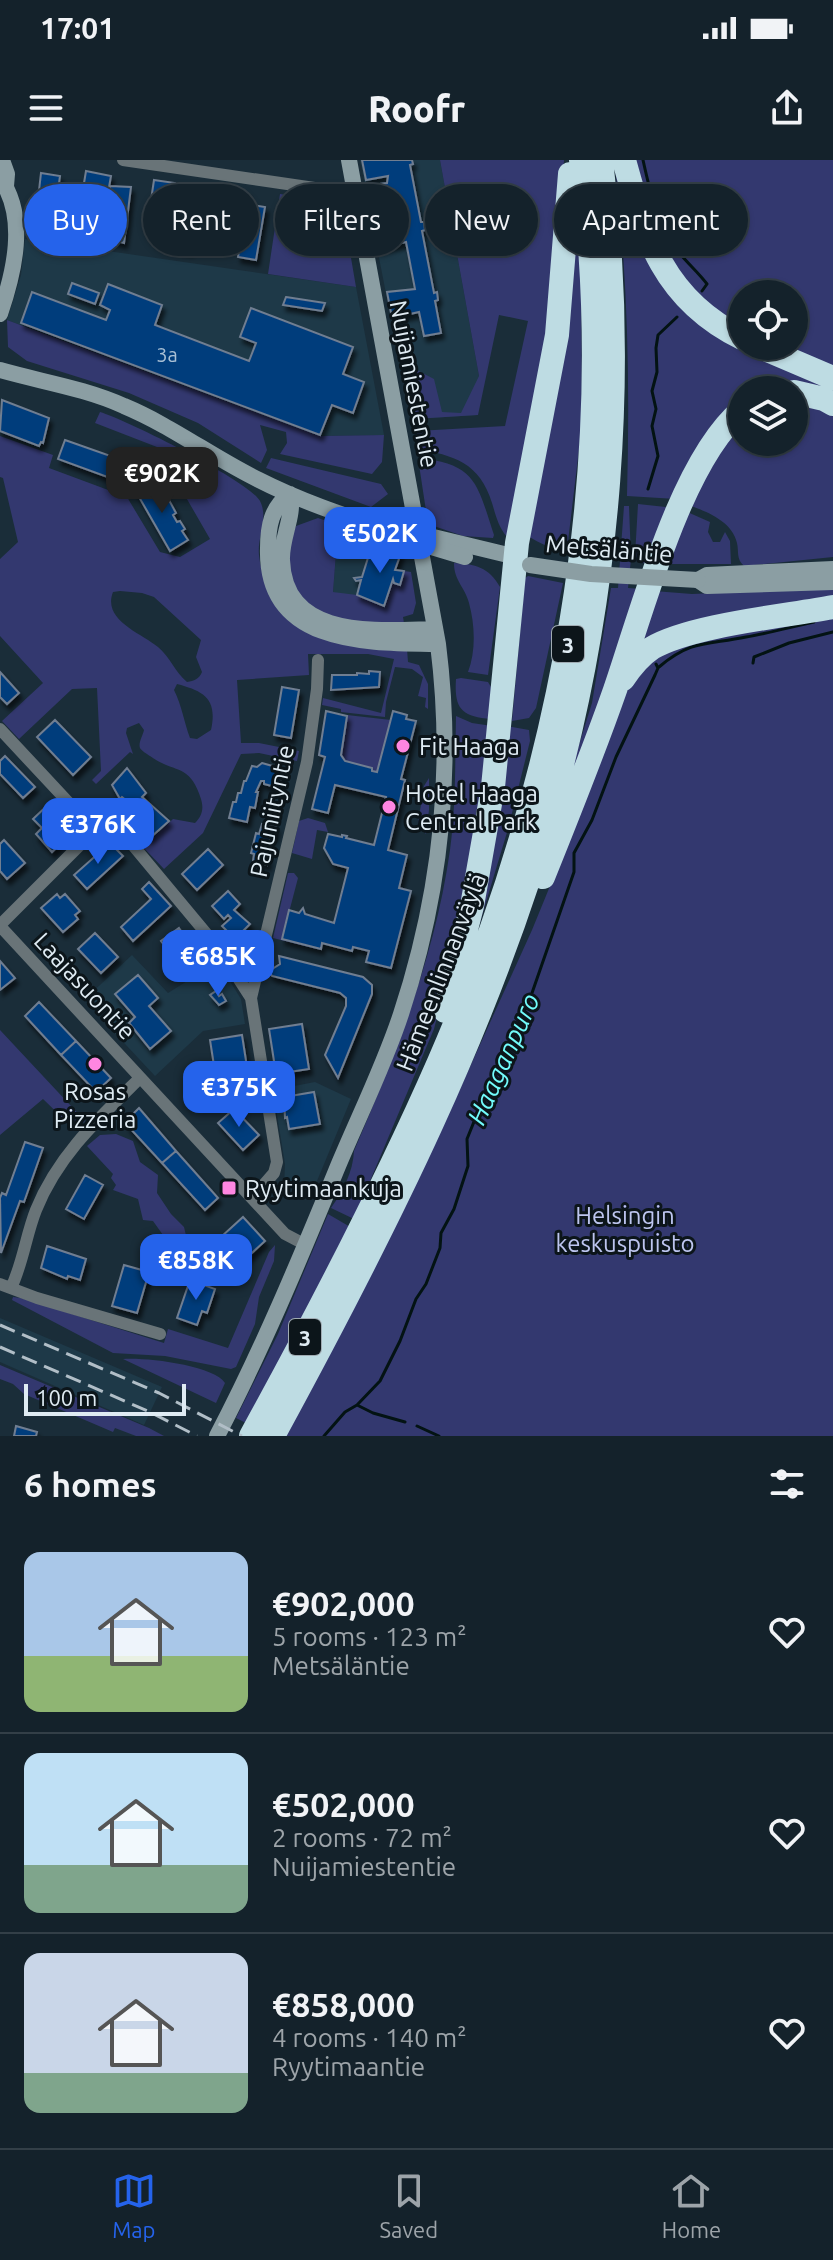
<!DOCTYPE html>
<meta charset="utf-8">
<style>
body{margin:0;font-family:Ubuntu,sans-serif;background:#212f37;color:#f1f3f6;height:100vh;display:flex;flex-direction:column;font-size:30px;white-space:nowrap}
*{box-sizing:border-box;margin:0}
p{font-size:26px;color:#9da4a9}
.icon{flex:none;width:44px;height:44px;fill:none;stroke:currentColor;stroke-width:2;stroke-linecap:round;stroke-linejoin:round}
.map{position:relative;height:1276px;overflow:hidden}
.sheet{display:flex;flex-direction:column;background:#14222b;flex:1}
.sheet>*{flex:none}
.banner{position:absolute;left:24px;top:24px;width:786px;height:72px;display:flex;gap:16px}
.buttons{position:absolute;left:728px;top:120px;display:grid;gap:16px}
.buttons a{display:grid;place-items:center;width:80px;height:80px;border-radius:50%;background:#14222b;box-shadow:0 2px 6px #0004,0 0 0 2px #333f47;font-size:40px}
.scale{position:absolute;left:24px;bottom:20px;width:162px;box-sizing:border-box;padding-left:8px;border:4px solid #dfebf3;border-top:0;font-size:22px;line-height:28px;white-space:nowrap;color:#dfebf3;-webkit-text-stroke:6px #0c151a;paint-order:stroke}
.price{position:absolute;translate:-50% -68px;padding:0 18px;border-radius:16px;background:#2563eb;color:#fff;font-size:26px;line-height:52px;filter:drop-shadow(0 2px 4px #0008)}
.price::after{content:'';position:absolute;left:50%;top:48px;width:24px;height:18px;margin-left:-12px;background:inherit;clip-path:polygon(0 0,100% 0,50% 100%)}
.price.current{background:#222;color:#fff}
ul{padding:0;list-style:none}
li{display:flex;align-items:center;gap:24px;height:200px;padding:0 24px}
li+li{border-top:2px solid #333f47}
li span{display:grid;place-items:center;flex:none;width:224px;height:160px;border-radius:16px;color:#555}
li>.icon{margin-inline-start:auto}
span .icon{width:96px;height:96px;fill:#fffc;stroke-width:1}
li b{font-size:34px}
h2{display:flex;justify-content:space-between;align-items:center;height:96px;padding:0 24px;font-size:34px}
.pill{padding:0 28px;border-radius:36px;background:#14222b;box-shadow:0 2px 6px #0004,0 0 0 2px #333f47;font-size:28px;line-height:72px}
.pill.current{background:#2563eb;color:#fff}
.status{display:flex;justify-content:space-between;align-items:center;height:56px;padding:0 40px;background:#14222b;direction:ltr}
.status svg{height:22px;fill:currentColor}
header{display:flex;justify-content:space-between;align-items:center;height:104px;padding:0 24px;background:#14222b;font-size:36px;font-weight:800}
.menu{display:flex;justify-content:space-around;align-items:center;height:112px;border-top:2px solid #333f47;background:#14222b;font-size:22px;color:#9da4a9}
.menu a{display:grid;justify-items:center;gap:4px}
.menu .current{color:#2563eb}
.map>svg:first-child{display:block}
.built{fill:#1e3948}
.green{fill:#33386f;fill-rule:evenodd}
.lines{fill:none;stroke-linecap:round;stroke-linejoin:round}
.stream{stroke:#031313;stroke-width:3}
.building{fill:#063d7c;stroke:#707e91;stroke-width:2;filter:url(#shadow)}
.street{stroke:#697478;stroke-width:12}
.secondary{stroke:#8b9ea3;stroke-width:16}
.highway{stroke:#bedce3;stroke-width:24}
.rail{stroke:#b1bec7;stroke-width:3;stroke-dasharray:16 8;stroke-linecap:butt}
.secondary-bridge{stroke:#8b9ea3;stroke-width:16}
.poi-dot{fill:#fe86e1;stroke:#0c151a;stroke-width:3}
.labels{text-anchor:middle;dominant-baseline:central;stroke-width:6;stroke-linejoin:round;paint-order:stroke}
.number-label{font-size:20px;fill:#a9c0d5}
.shield{fill:#0c151a;stroke:#a0abb2;stroke-width:2}
.shield-label{font-size:22px;font-weight:bold;fill:#dfebf3}
.street-label{font-size:24px;fill:#dfebf3;stroke:#0c151a}
.poi-label{font-size:24px;fill:#dfebf3;stroke:#0c151a;text-anchor:start}
.park-label{font-size:24px;fill:#bdc5ef;stroke:#0c151a}
.water-label{font-size:26px;font-style:italic;fill:#72fbfb;stroke:#0c151a}
</style>
<div class="status"><b>17:01</b><svg viewBox="0 0 49 12"><path d="M0 12V9h3v3zM5 12V6h3v6zM10 12V3h3v9zM15 12V0h3v12zM26 1h20v11H26zM47 4h2v5h-2z"/></svg></div>
<header><svg class="icon" aria-label="menu" viewBox="0 0 24 24"><path d="M4 6h16M4 12h16M4 18h16"/></svg>Roofr<svg class="icon" aria-label="share" viewBox="0 0 24 24"><path d="M12 15V3M7 8l5-5 5 5M5 13v7h14v-7"/></svg></header>
<div class="map">
<svg width="833" height="1276" viewBox="0 0 833 1276">
<defs>
<filter id="shadow"><feDropShadow dx="3" dy="5.5" stdDeviation="2" flood-color="#0009"/></filter>
</defs>
<rect width="100%" height="100%" fill="#1a2d39"/>
<path class="built" d="M360,0H440L479,216L478,255L414,259L415,246L407,205L397,190Z
M25,79L356,127L384,275L320,276L7,160L21,115Z
M343,375L401,393L396,410L404,411L400,425L392,420L384,446L333,432L337,380Z
M132,795L168,833L218,802L241,839L245,864L203,871L155,916L84,840Z
M315,922L351,939L312,1033L284,1028L285,1004L273,930Z
M0,1158L162,1227L144,1265L0,1202Z"/>
<path class="green" d="M440,0H564L557,117L507,377C498,366 496,356 492,343C480,303 454,295 416,289L417,271L505,266L528,161L499,155L478,255L414,259L415,246L407,205L434,219L442,252L461,253L479,216Z
M614,0L677,138L833,225V236L796,225L763,230H742V240L676,339L627,336C630,223 628,112 614,0Z
M631,0H833V210L775,186H794V134H742V172L676,118Z
M576,32L581,74L582,264L567,390C551,390 541,383 527,376Z
M280,34L324,40L339,47L344,57L356,127L268,114Z
M7,160L320,276L384,275L382,302L372,314L280,294L287,283L286,272L260,265L267,290L261,303L198,263L129,233L27,201L8,187Z
M794,239L833,251V397L744,406C736,399 739,392 737,383C732,361 707,352 689,345L742,257V282H794Z
M100,252C127,260 249,321 260,341C269,359 257,377 259,395C263,431 282,462 316,476C334,484 385,486 407,489L408,502L419,505L428,524V549L425,547L426,538L418,536L423,517L412,509L395,507L386,542L385,557L341,552V549L322,545L323,538L381,553L394,499L368,494H308L309,515L237,520L241,583H259L299,591L297,601L259,593L241,594L203,673L164,709L143,687L173,659L195,663C202,656 204,649 201,639C190,603 175,614 150,596C148,595 141,590 140,588C138,583 143,575 144,570L139,563L127,568L126,573L133,594L130,592L96,624L92,620L101,611L97,528L72,529L19,579L2,561L43,523L0,476V399L18,382L3,318L0,317V276L53,295L49,308L127,337L160,392L180,397L210,379L157,287L95,263ZM120,431L142,433L154,437L201,480L196,497L202,512C199,519 194,521 187,522C175,512 170,497 158,487C141,473 102,460 113,432ZM177,524C203,531 218,538 211,570L197,579L190,578C184,562 182,546 174,530Z
M271,298L381,324L388,334L371,347L266,308Z
M418,298C477,304 477,324 494,375L493,378L463,376L428,364Z
M638,344L675,348L651,403H643L635,396Z
M624,346H629L631,399L628,428L642,429L557,655L592,543L611,428H618Z
M685,351L710,362L708,372L713,382H720L725,372L730,381L731,404H665Z
M318,358L357,372L355,379L343,375L337,380L333,432L357,435L384,446L393,419L400,425L404,411L411,412L416,443L413,454L403,457L404,463C377,463 347,466 322,454C288,439 283,396 296,366Z
M454,403C475,404 489,407 500,427L488,515L468,512C476,491 475,465 469,443C465,427 454,421 454,403Z
M528,416L563,423L536,548L529,558L512,561L525,418Z
M833,428V442L642,490L654,431L692,434Z
M833,452V1276H285L449,953L532,770L575,665L622,532L661,489Z
M461,518L488,522L491,527V559C461,557 454,548 456,519Z
M347,555L391,560L377,612L372,611L371,608L345,601L341,595Z
M456,556L472,563L492,566L457,781L434,869L354,1059L331,1048C343,1031 353,1012 354,991C396,892 435,797 450,690C456,646 455,601 456,556Z
M507,566L529,570L530,581L508,669L474,782Z
M429,618V650L426,674L418,663L424,626Z
M308,658L325,663L328,672L317,670L312,699L292,693L299,661Z
M288,713H294L298,718L282,779L320,790L273,778Z
M0,870L85,961L75,970L43,939L0,975Z
M116,974L133,981L140,1002L158,1015L157,1033L171,1054L184,1067L189,1088L179,1106L172,1107L168,1082L153,1061L143,1060L138,1039L113,1030L116,1025L111,1018L113,1014L87,986L100,975Z
M328,1054L352,1068L248,1264L236,1258L278,1174Z
M275,1085L274,1101L259,1137L255,1164L236,1207L231,1209L165,1196L113,1193L12,1140L13,1137L21,1138L164,1183L168,1169L228,1188L269,1092Z
M123,1199C144,1197 214,1205 225,1223L216,1243Z
M0,1205L149,1268L164,1276H136L115,1268L113,1272L24,1234L13,1224L0,1219Z"/>
<g class="lines">
<path class="stream" d="M643,0C650,32 657,63 677,90C686,102 698,112 707,124L702,131
M648,329L658,296L652,266L656,249L652,231L657,212L656,188L658,175L677,157
M753,503L754,497L789,483L833,472
M659,507C692,479 708,485 746,477C769,473 791,467 814,462
M357,1245L373,1253L405,1262
M417,1266L439,1276
M324,1276L345,1252L357,1245L380,1221L400,1181L416,1139L426,1124L440,1088L441,1073L454,1049L468,1006L467,979L486,932L505,897L532,833L574,712V693L592,660L616,597L655,515L658,508L656,504"/>
</g>
<path class="building" d="M362,0H412L413,4L410,5L421,62H424L425,70L422,71L434,133L437,132L438,140L435,141L441,173L424,176L419,152L392,158L387,132L415,129L406,82L379,88L374,63L391,60L389,50L384,51L379,24L387,23L388,16L366,20Z
M86,11L111,16L108,33L83,29Z
M41,13L60,16L53,68L35,66Z
M154,20L175,23L172,44L151,40Z
M110,26L131,27L124,83L104,77Z
M222,30L247,33L244,54L219,51Z
M177,36L197,39L190,90L170,87Z
M246,44L265,47L256,100L238,97Z
M72,123L99,133L95,144L68,134Z
M108,124L162,145L155,165L249,201L256,183L240,177L251,148L353,187L343,214L364,222L353,253L332,245L320,275L21,163L32,132L106,160L110,150L100,145Z
M286,137L325,143L322,151L283,145Z
M2,240L49,258L43,283L41,282L39,286L0,271Z
M65,280L139,306L132,326L58,299Z
M153,320L156,325L159,323L164,333L161,335L165,342L169,340L176,353L173,355L177,362L180,361L185,369L182,371L188,380L170,391L135,330Z
M372,385L401,393L395,410L404,411L400,425L394,423L393,419L384,446L357,435L361,420L356,421L354,418L362,417Z
M369,511L380,512L379,527L331,530L332,515H357V513L369,514Z
M0,512L19,533L7,544L0,537Z
M282,527L299,530L291,578L274,575Z
M326,551L347,556L341,595L345,601L372,608V611L377,612L393,551L407,555L406,559L416,561L401,619L405,620L388,690L407,695L399,728L411,731L391,808L366,802L369,791L353,787L352,791L322,783L321,789L282,779L289,750L299,753L303,748L305,754L334,763L348,708L333,704L324,688L328,674L342,677V675L347,676L346,678L374,685L386,637L335,625L328,653L312,649L325,597L319,595Z
M55,560L91,597L73,615L37,577Z
M5,596L35,627L23,638L0,614V601Z
M262,603L283,609L279,628L264,624V621H261L256,632H258L255,648L250,647L247,662L229,658L233,642H236L238,633H241L244,621H246L252,606L257,607Z
M127,608L146,633L142,637L169,661L151,677L148,678L142,671L144,669L134,658L138,650L122,637L120,639L112,625Z
M50,643L66,659L60,664L70,675L52,692L36,674L42,668L33,659Z
M262,664L276,667L274,677L271,676L266,697L268,698L267,705L253,701L254,694L251,693L256,673L259,674Z
M4,680L25,703L7,719L0,711V684Z
M110,683L123,696L87,729L74,715Z
M208,689L223,705L197,730L182,714Z
M149,722L171,746L133,781L121,767L151,739L142,729Z
M228,731L240,744L234,750L250,764L235,779L222,766L231,758L228,755L224,759L212,746Z
M57,734L60,738L65,734L80,751L75,755L78,759L63,772L41,748Z
M179,768L199,796L182,809L161,781Z
M95,773L118,797L101,813L78,789Z
M279,796L363,817L372,825V834L338,918L325,895L346,846V838L340,833L272,816L269,811L280,804Z
M0,801L15,818L0,830Z
M138,815L158,838L149,846L171,871L150,889L129,863L135,857L115,834Z
M216,831L219,836L222,834L226,841L219,845L210,835Z
M39,842L76,881L61,895L25,856Z
M302,864L309,909L276,914L269,869Z
M242,875L249,920L217,925L210,880Z
M76,881L111,918L96,932L61,895Z
M314,932L320,964L289,969L287,957L285,958L284,937Z
M139,948L176,991L162,1003L127,965L132,960L130,957Z
M234,949L259,975L243,990L218,963Z
M25,982L43,988L24,1042L20,1041L1,1093L0,1038L2,1033L6,1035Z
M176,991L218,1038L205,1050L162,1003Z
M85,1015L103,1025L84,1059L66,1049Z
M243,1057L265,1081L232,1111L210,1087Z
M47,1086L86,1099L80,1120L68,1116L67,1119L41,1108Z
M124,1105L149,1112L137,1153L112,1146Z
M190,1120L215,1129L207,1153L202,1151L197,1165L177,1158Z
M16,1266L37,1272L36,1276H14Z"/>
<g class="lines">
<path class="street" d="M123,0L335,31L355,29
M0,569L69,643L77,649L116,665L220,790L251,838
M0,765L106,659
M0,766L285,1074L306,1085
M252,1038L274,1013L277,1002L251,838L307,602L317,529L318,500
M0,1124L37,1138L160,1174
M11,1128C23,1103 26,1075 36,1050C58,995 99,958 140,918"/>
<path class="secondary" d="M2,0L7,14L6,26
M0,18C28,57 14,113 0,154
M0,210C42,222 84,228 124,246C172,266 212,297 259,320C306,344 358,360 408,377L415,382
M290,334C271,347 268,367 268,388C265,486 369,483 438,484
M290,334C295,356 281,377 282,400C285,481 379,470 435,469
M421,374L508,395L515,402
M833,409L707,415L698,420L707,426L833,422
M217,1276C262,1190 299,1101 336,1011C357,960 384,906 401,854C441,733 454,611 438,484L349,0"/>
<path class="highway" d="M624,0C645,77 664,140 742,178
M758,186L833,218
M794,232L824,239L833,244
M623,519C631,507 640,496 652,488C691,465 786,456 833,447
M543,717C568,655 593,593 615,530C641,455 681,300 742,250
M445,851L472,746L493,627L517,383L557,175L570,14
M251,1276C318,1154 383,1030 439,902C562,620 622,307 581,0
M273,1276C384,1072 492,860 554,635C610,430 627,211 601,0"/>
<path class="rail" d="M0,1165L159,1233L242,1276
M0,1187L150,1252L197,1276"/>
<path class="secondary-bridge" d="M415,382L465,397
M530,405L591,414L698,420"/>
</g>
<g class="poi-dot">
<circle cx="403" cy="586" r="8"/>
<circle cx="389" cy="647" r="8"/>
<circle cx="95" cy="904" r="8"/>
<rect x="221" y="1020" width="16" height="16" rx="4"/>
</g>
<g class="labels">
<g class="number-label">
<text x="167" y="194">3a</text>
</g>
<g class="shield">
<rect x="552" y="466" width="32" height="36" rx="6"/>
<rect x="289" y="1159" width="32" height="36" rx="6"/>
</g>
<g class="shield-label">
<text x="568" y="484">3</text>
<text x="305" y="1177">3</text>
</g>
<g class="street-label">
<text transform="translate(414 224) rotate(79)">Nuijamiestentie</text>
<text transform="translate(609 389) rotate(5)">Metsäläntie</text>
<text transform="translate(272 651) rotate(-78)">Pajuniityntie</text>
<text transform="translate(441 812) rotate(-69)">Hämeenlinnanväylä</text>
<text transform="translate(85 826) rotate(47)">Laajasuontie</text>
</g>
<g class="poi-label">
<text x="419" y="586">Fit Haaga</text>
<text x="405" y="633">Hotel Haaga<tspan x="405" dy="28">Central Park</tspan></text>
<text x="95" y="931" text-anchor="middle">Rosas<tspan x="95" dy="28">Pizzeria</tspan></text>
<text x="245" y="1028">Ryytimaankuja</text>
</g>
<g class="park-label">
<text x="625" y="1055">Helsingin<tspan x="625" dy="28">keskuspuisto</tspan></text>
</g>
<g class="water-label">
<text transform="translate(503 899) rotate(-66)">Haaganpuro</text>
</g>
</g>
</svg>
<div class="buttons">
<a><svg class="icon" aria-label="locate" viewBox="0 0 24 24"><circle cx="12" cy="12" r="6"/><path d="M12 2v4M12 18v4M2 12h4M18 12h4"/></svg></a>
<a><svg class="icon" aria-label="layers" viewBox="0 0 24 24"><path d="M12 4l9 5-9 5-9-5zM3 14l9 5 9-5"/></svg></a>
</div>
<div class="scale">100 m</div>
<b class="price current" style="left:162px;top:355px">€902K</b>
<b class="price" style="left:380px;top:415px">€502K</b>
<b class="price" style="left:98px;top:706px">€376K</b>
<b class="price" style="left:218px;top:838px">€685K</b>
<b class="price" style="left:239px;top:969px">€375K</b>
<b class="price" style="left:196px;top:1142px">€858K</b>
<div class="banner">
<a class="pill current">Buy</a>
<a class="pill">Rent</a>
<a class="pill">Filters</a>
<a class="pill">New</a>
<a class="pill">Apartment</a>
</div>
</div>
<section class="sheet">
<h2>6 homes<svg class="icon" aria-label="filters" viewBox="0 0 24 24"><path d="M4 7h16M4 17h16"/><circle cx="9" cy="7" r="2"/><circle cx="15" cy="17" r="2"/></svg></h2>
<ul>
<li><span style="background:linear-gradient(#a9c7e8 65%,#8fb573 0)"><svg class="icon" aria-label="home" viewBox="0 0 24 24"><path d="M3 11l9-7 9 7M6 9v11h12V9"/></svg></span><div><b>€902,000</b><p>5 rooms · 123 m²</p><p>Metsäläntie</p></div><svg class="icon" aria-label="heart" viewBox="0 0 24 24"><path d="M12 20l-8-8c-3-5 5-10 8-4 3-6 11-1 8 4z"/></svg></li>
<li><span style="background:linear-gradient(#bfe0f5 70%,#7fa58c 0)"><svg class="icon" aria-label="home" viewBox="0 0 24 24"><path d="M3 11l9-7 9 7M6 9v11h12V9"/></svg></span><div><b>€502,000</b><p>2 rooms · 72 m²</p><p>Nuijamiestentie</p></div><svg class="icon" aria-label="heart" viewBox="0 0 24 24"><path d="M12 20l-8-8c-3-5 5-10 8-4 3-6 11-1 8 4z"/></svg></li>
<li><span style="background:linear-gradient(#c9d6e8 75%,#7fa58c 0)"><svg class="icon" aria-label="home" viewBox="0 0 24 24"><path d="M3 11l9-7 9 7M6 9v11h12V9"/></svg></span><div><b>€858,000</b><p>4 rooms · 140 m²</p><p>Ryytimaantie</p></div><svg class="icon" aria-label="heart" viewBox="0 0 24 24"><path d="M12 20l-8-8c-3-5 5-10 8-4 3-6 11-1 8 4z"/></svg></li>
</ul>
</section>
<nav class="menu">
<a class="current"><svg class="icon" aria-label="map" viewBox="0 0 24 24"><path d="M3 6l6-2 6 2 6-2v14l-6 2-6-2-6 2zM9 4v14M15 6v14"/></svg>Map</a>
<a><svg class="icon" aria-label="saved" viewBox="0 0 24 24"><path d="M7 4h10v16l-5-4-5 4z"/></svg>Saved</a>
<a><svg class="icon" aria-label="home" viewBox="0 0 24 24"><path d="M3 11l9-7 9 7M6 9v11h12V9"/></svg>Home</a>
</nav>
